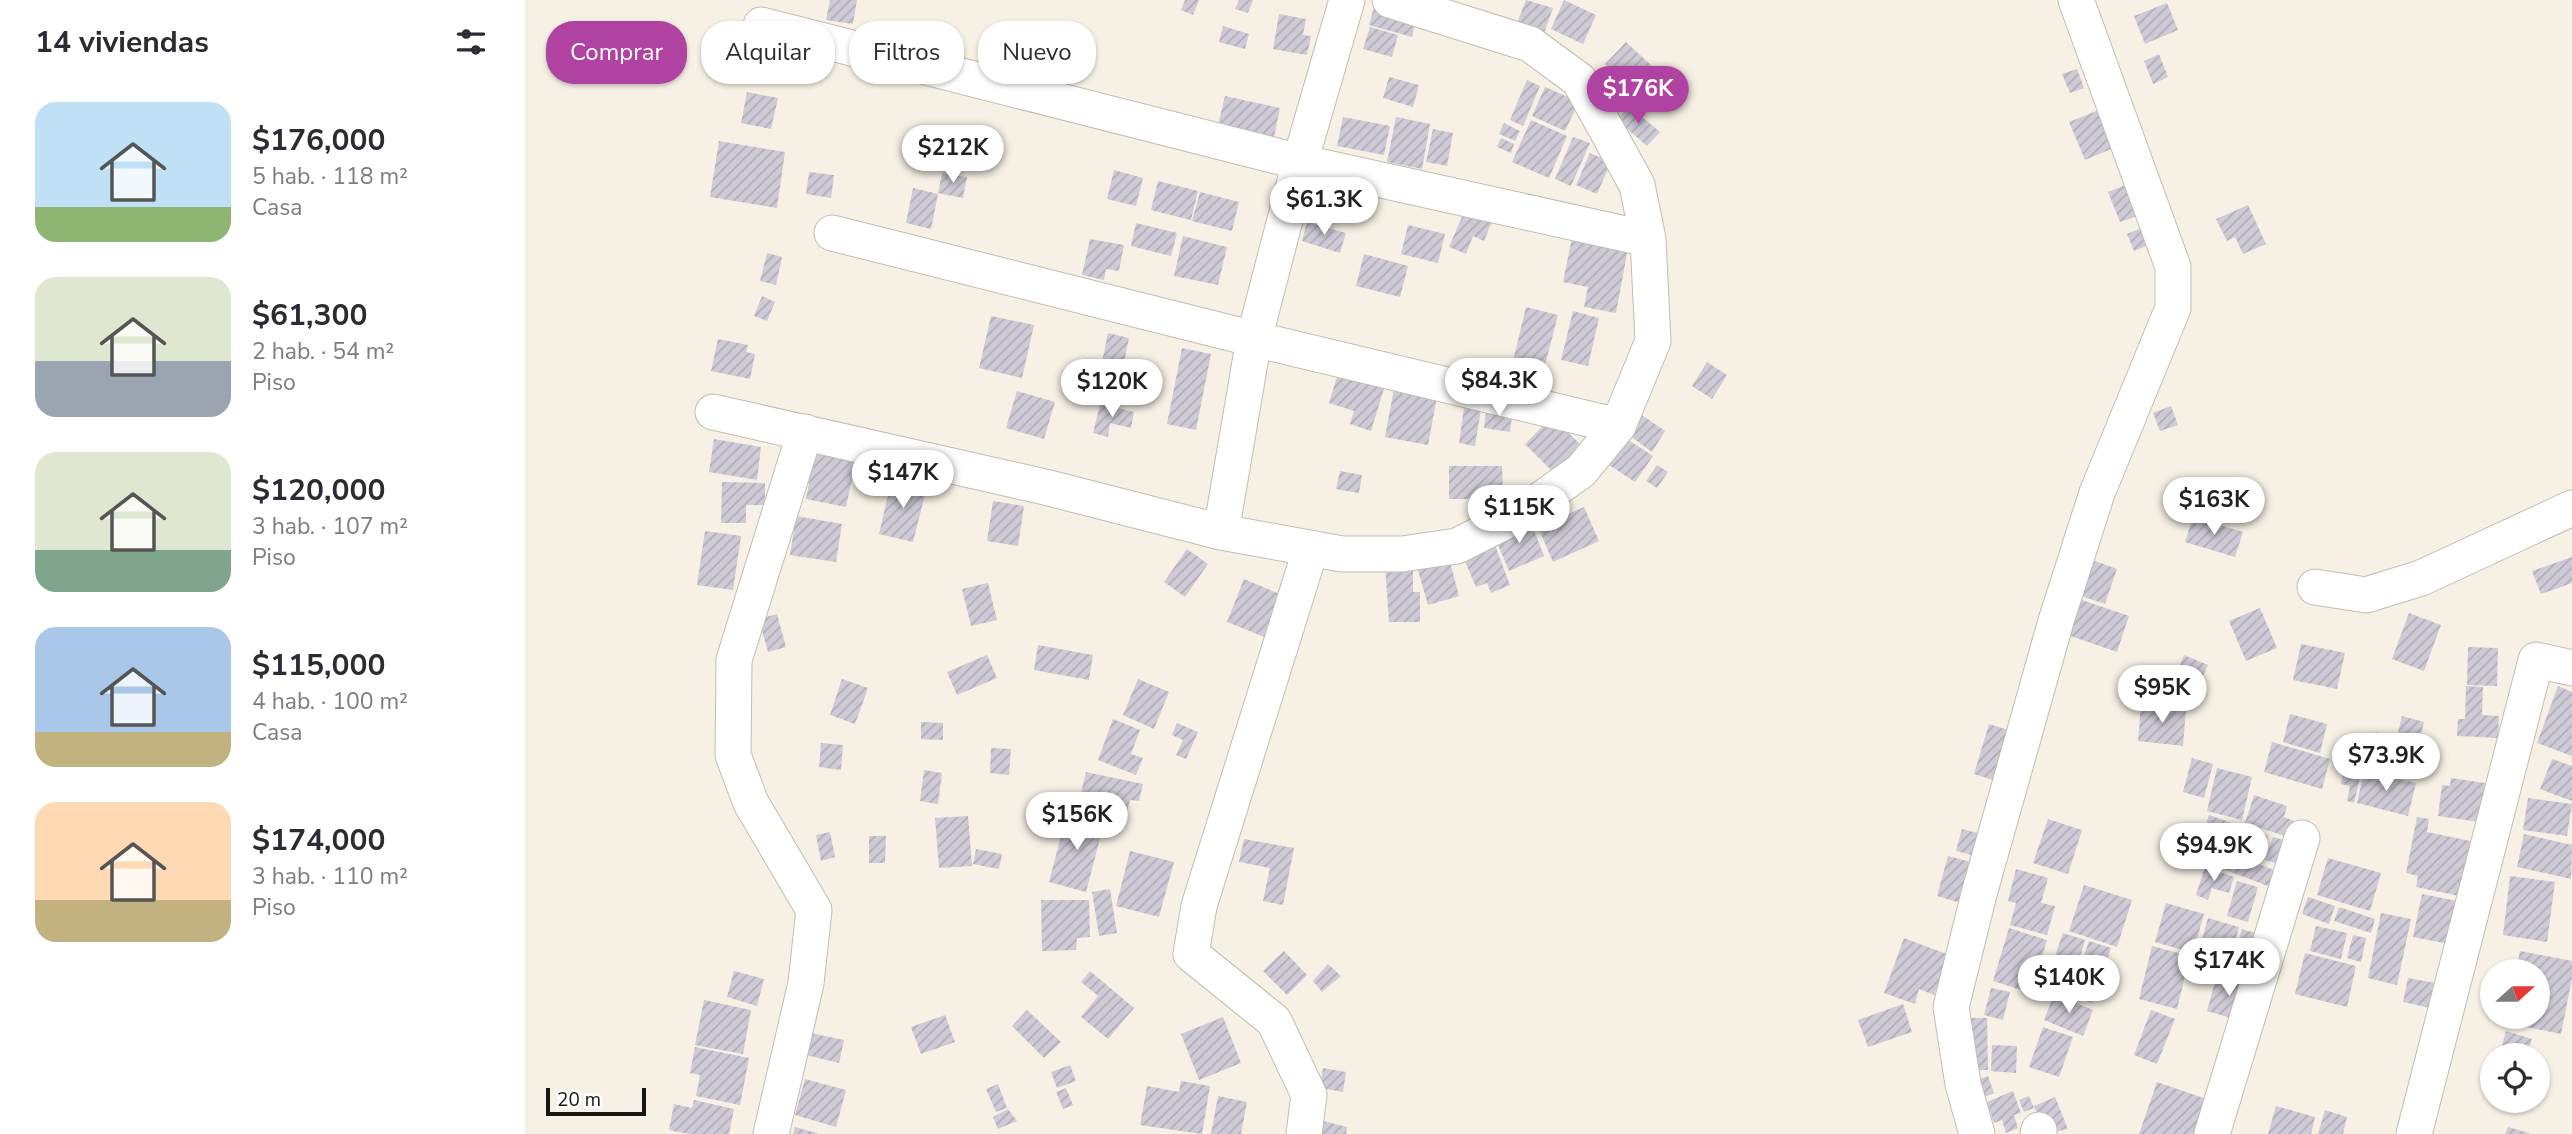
<!DOCTYPE html>
<html lang="es">
<meta charset="utf-8">
<style>
body{margin:0;font-family:"Nunito Sans",sans-serif;background:#f2f2f3;color:#2b2b33;height:100vh;display:flex;flex-direction:column;font-size:26px;white-space:nowrap}
*{box-sizing:border-box;margin:0}
p{font-size:23px;color:#7c7c81}
.icon{flex:none;width:38px;height:38px;fill:none;stroke:currentColor;stroke-width:2;stroke-linecap:round;stroke-linejoin:round}
.map{position:relative;flex:1;overflow:hidden}
.sheet{display:flex;flex-direction:column;background:#fff;width:525px}
.sheet>*{flex:none}
.hud{position:absolute;left:21px;top:21px;width:665px;height:63px;display:flex;gap:14px}
.needle{width:46px;rotate:69deg}
.tools{position:absolute;left:1955px;top:959px;display:grid;gap:14px}
.tools a{display:grid;place-items:center;width:70px;height:70px;border-radius:50%;background:#fff;box-shadow:0 2px 5px #0004;font-size:35px}
.scale{position:absolute;left:21px;bottom:18px;width:100px;box-sizing:border-box;padding-left:7px;border:4px solid #171611;border-top:0;font-size:19px;line-height:24px;white-space:nowrap;color:#171611;-webkit-text-stroke:5px #fff;paint-order:stroke}
.price{position:absolute;translate:-50% -60px;padding:0 16px;border-radius:24px;background:#fff;color:#222;font-size:23px;line-height:46px;filter:drop-shadow(0 2px 4px #0008)}
.price::after{content:'';position:absolute;left:50%;top:42px;width:21px;height:16px;margin-left:-10px;background:inherit;clip-path:polygon(0 0,100% 0,50% 100%)}
.price.current{background:#b042a1;color:#fff}
ul{padding:0;list-style:none}
li{display:flex;align-items:center;gap:21px;height:175px;padding:0 35px}
li span{display:grid;place-items:center;flex:none;width:196px;height:140px;border-radius:21px;color:#555}
li>.icon{margin-inline-start:auto}
span .icon{width:84px;height:84px;fill:#fffc;stroke-width:1}
li b{font-size:30px}
h2{display:flex;justify-content:space-between;align-items:center;height:84px;padding:0 35px;font-size:30px}
.chip{padding:0 24px;border-radius:28px;background:#fff;box-shadow:0 2px 5px #0004;font-size:24px;line-height:63px}
.chip.current{background:#b042a1;color:#fff}
main{display:flex;flex:1;min-height:0}
.map>svg:first-child{display:block}
.building{fill:url(#building-hatch)}
.lines{fill:none;stroke-linecap:round;stroke-linejoin:round}
.street-casing{stroke:#c2bdb1;stroke-width:37}
.street{stroke:#fff;stroke-width:35}
</style>
<main>
<section class="sheet">
<h2>14 viviendas<svg class="icon" aria-label="filters" viewBox="0 0 24 24"><path d="M4 7h16M4 17h16"/><circle cx="9" cy="7" r="2"/><circle cx="15" cy="17" r="2"/></svg></h2>
<ul>
<li><span style="background:linear-gradient(#bfe0f5 75%,#8fb573 0)"><svg class="icon" aria-label="home" viewBox="0 0 24 24"><path d="M3 11l9-7 9 7M6 9v11h12V9"/></svg></span><div><b>$176,000</b><p>5 hab. · 118 m²</p><p>Casa</p></div></li>
<li><span style="background:linear-gradient(#dfe7d0 60%,#9aa5b1 0)"><svg class="icon" aria-label="home" viewBox="0 0 24 24"><path d="M3 11l9-7 9 7M6 9v11h12V9"/></svg></span><div><b>$61,300</b><p>2 hab. · 54 m²</p><p>Piso</p></div></li>
<li><span style="background:linear-gradient(#dfe7d0 70%,#7fa58c 0)"><svg class="icon" aria-label="home" viewBox="0 0 24 24"><path d="M3 11l9-7 9 7M6 9v11h12V9"/></svg></span><div><b>$120,000</b><p>3 hab. · 107 m²</p><p>Piso</p></div></li>
<li><span style="background:linear-gradient(#a9c7e8 75%,#c2b280 0)"><svg class="icon" aria-label="home" viewBox="0 0 24 24"><path d="M3 11l9-7 9 7M6 9v11h12V9"/></svg></span><div><b>$115,000</b><p>4 hab. · 100 m²</p><p>Casa</p></div></li>
<li><span style="background:linear-gradient(#ffd9b3 70%,#c2b280 0)"><svg class="icon" aria-label="home" viewBox="0 0 24 24"><path d="M3 11l9-7 9 7M6 9v11h12V9"/></svg></span><div><b>$174,000</b><p>3 hab. · 110 m²</p><p>Piso</p></div></li>
</ul>
</section>
<div class="map">
<svg width="2047" height="1134" viewBox="0 0 2047 1134">
<defs>
<pattern id="building-hatch" width="6" height="6" patternUnits="userSpaceOnUse" patternTransform="scale(1.75)"><rect width="6" height="6" fill="#cecad6"/><path d="M-1 1l2-2M0 6l6-6M5 7l2-2" fill="none" stroke="#b0adb7"/></pattern>
</defs>
<rect width="100%" height="100%" fill="#f7f1e5"/>
<path class="building" d="M305,0H332L328,24L301,20Z
M660,0H674L668,15L656,10Z
M714,0H728L723,13L710,9Z
M1001,0L1028,8L1018,36L991,26Z
M1039,0L1071,15L1058,44L1026,29Z
M1642,3L1653,30L1620,44L1609,16Z
M849,7L891,19L887,37L844,25Z
M754,14L781,19L778,35L786,36L782,55L748,49Z
M698,26L724,34L720,49L694,42Z
M845,27L873,35L867,57L838,49Z
M543,29L567,38L554,73L530,63Z
M1101,42L1126,65L1105,88L1080,64Z
M1634,54L1643,77L1628,84L1619,61Z
M1552,69L1559,88L1545,93L1537,74Z
M864,77L894,85L888,107L858,98Z
M1002,80L1015,86L998,126L985,120Z
M1020,87L1054,102L1040,131L1007,116Z
M222,92L253,98L246,129L216,123Z
M700,96L755,108L749,137L693,125Z
M1104,106L1135,132L1122,146L1092,120Z
M1574,110L1589,148L1560,160L1544,122Z
M818,117L865,126L859,155L812,146Z
M871,117L905,124L897,169L862,162Z
M1006,120L1042,136L1024,178L987,162Z
M979,123L995,131L990,141L974,134Z
M908,129L928,133L922,166L901,162Z
M1048,137L1065,143L1046,186L1030,179Z
M976,138L989,144L986,153L972,147Z
M194,141L260,152L252,208L185,197Z
M1065,153L1086,162L1072,194L1051,185Z
M589,170L618,178L611,206L582,199Z
M284,172L309,175L306,198L281,194Z
M417,173L442,177L438,198L413,193Z
M633,181L673,191L666,220L626,210Z
M1603,184L1615,215L1595,222L1583,192Z
M388,188L413,194L406,229L381,223Z
M675,192L714,202L707,231L667,221Z
M942,205L969,216L959,241L948,236L941,254L924,247Z
M1723,205L1741,244L1718,254L1710,237L1702,241L1691,219Z
M782,222L821,233L815,253L777,241Z
M611,223L652,233L646,256L606,246Z
M883,225L920,234L913,263L876,254Z
M1619,227L1626,244L1609,251L1602,234Z
M658,236L702,247L693,285L649,276Z
M1047,238L1103,248L1091,313L1059,307L1063,287L1038,282Z
M565,239L599,245L594,271L581,269L579,280L557,275Z
M242,253L257,257L251,285L235,281Z
M839,254L883,266L875,297L831,286Z
M237,296L250,302L242,321L229,316Z
M1001,307L1033,315L1019,369L988,361Z
M1048,311L1074,318L1063,366L1036,360Z
M466,316L509,325L497,378L454,368Z
M583,333L604,338L596,377L575,372Z
M193,339L223,345L221,352L230,354L225,379L186,371Z
M657,348L686,354L671,430L642,424Z
M1182,362L1202,375L1187,399L1167,386Z
M816,364L862,379L846,431L825,424L829,411L804,403Z
M869,389L912,397L903,445L860,437Z
M492,391L530,402L519,439L481,428Z
M940,400L957,403L950,446L934,443Z
M575,404L609,412L606,428L585,423L583,437L568,433Z
M962,404L988,408L985,432L959,428Z
M1646,406L1653,425L1635,431L1628,413Z
M1114,413L1140,431L1127,452L1101,433Z
M1027,417L1056,445L1029,473L1000,444Z
M1097,436L1128,456L1110,482L1081,463Z
M189,439L236,447L232,480L184,472Z
M290,451L331,460L321,507L281,499Z
M1132,465L1143,472L1132,488L1121,481Z
M924,466H977L978,499H924Z
M815,471L837,475L834,493L811,489Z
M367,478L402,487L388,542L354,534Z
M197,482L240,483V505H221V523H196Z
M468,501L499,506L493,546L462,541Z
M1059,507L1074,541L1028,562L1013,527Z
M271,516L317,524L311,562L265,555Z
M1668,517L1718,532L1710,557L1660,542Z
M1005,520L1019,556L984,571L969,535Z
M180,531L216,536L208,590L172,585Z
M968,540L985,585L966,593L962,583L951,587L936,552Z
M662,549L683,564L660,597L639,582Z
M2047,557V583L2016,594L2007,571Z
M924,558L934,596L903,605L892,567Z
M1562,558L1592,569L1580,604L1550,594Z
M860,565H888V592H895V622H864Z
M719,579L764,598L747,640L702,622Z
M463,583L472,620L446,626L437,589Z
M1548,597L1604,616L1592,652L1537,633Z
M1735,608L1752,648L1721,661L1704,621Z
M1884,613L1916,625L1899,671L1867,659Z
M252,614L261,647L243,652L234,619Z
M1776,644L1820,653L1812,689L1768,680Z
M513,645L568,655L564,680L509,670Z
M1943,647L1973,648L1972,686L1942,685Z
M462,655L472,678L432,695L422,672Z
M1659,655L1683,665L1671,691L1648,681Z
M317,679L343,688L330,724L305,715Z
M613,679L644,692L629,729L598,715Z
M1646,685L1667,694L1662,708L1640,698Z
M1941,686L1958,687L1957,715L1974,716L1973,738L1932,736L1933,719H1940Z
M2033,686L2047,692V756L2012,743Z
M1616,705L1661,709L1658,746L1613,741Z
M1765,714L1802,724L1795,753L1758,742Z
M1877,716L1899,722L1889,762L1846,750L1851,732L1872,737Z
M588,719L615,730L606,754L618,758L611,775L573,760Z
M396,722L418,723V740L396,739Z
M652,723L673,732L661,759L651,755L658,740L647,735Z
M1464,724L1496,734L1480,784L1449,774Z
M1747,742L1805,759L1797,789L1739,772Z
M296,743L318,745L316,770L294,767Z
M466,748L486,749L484,775L465,773Z
M1824,749L1841,753L1829,803L1822,801L1825,786L1816,784Z
M1844,755L1876,763L1873,777L1841,769Z
M1667,758L1688,764L1679,798L1658,792Z
M2027,759L2047,766V801L2015,789Z
M1692,768L1727,777L1717,820L1682,811Z
M399,770L417,773L413,804L395,801Z
M1839,771L1891,783L1883,816L1832,803Z
M561,772L618,784L614,801L605,800L600,820L552,810Z
M1926,778L1960,783L1955,822L1913,816L1917,785L1925,786Z
M1729,795L1762,806L1759,817L1780,825L1775,841L1720,823Z
M2003,798L2047,804L2042,836L1998,830Z
M542,813L579,823L561,892L524,882Z
M1684,815L1707,823L1703,835L1680,828Z
M443,816L447,866L414,868L410,818Z
M1892,817L1904,819L1902,832L1950,842L1939,897L1891,887L1893,876L1881,873Z
M1523,819L1557,830L1543,874L1508,863Z
M1711,824L1743,836L1733,864L1757,873L1751,889L1695,868Z
M1437,829L1464,836L1458,858L1431,851Z
M305,832L310,857L296,861L291,835Z
M1999,834L2047,845L2046,879L1992,867Z
M1682,835L1699,841L1692,862L1675,856Z
M344,836H361L360,863H344Z
M1748,837L1774,845L1766,868L1740,860Z
M719,839L769,848L758,905L738,901L745,868L714,862Z
M451,849L477,854L474,869L448,864Z
M605,851L649,862L634,917L591,906Z
M1423,856L1454,864L1443,905L1412,896Z
M1803,858L1856,873L1845,911L1792,895Z
M1680,867L1709,877L1704,893L1687,888L1683,900L1671,895Z
M1491,869L1523,878L1516,903L1530,906L1522,935L1485,925L1491,903L1483,901Z
M1985,876L2030,882L2022,942L1978,935Z
M1712,881L1733,887L1723,922L1702,916Z
M1559,885L1607,900L1592,947L1544,931Z
M585,889L592,933L574,936L567,892Z
M1897,894L1937,902L1929,945L1888,937Z
M1783,897L1810,906L1804,924L1777,914Z
M516,900H564L565,937L552,938L551,950L517,951Z
M1641,903L1679,914L1668,953L1630,942Z
M1814,907L1850,919L1846,933L1809,921Z
M1856,913L1886,919L1872,985L1843,978Z
M1683,918L1714,927L1705,960L1674,951Z
M1791,926L1822,933L1816,959L1785,951Z
M1484,928L1522,940L1506,993L1468,981Z
M1717,929L1740,936L1731,970L1708,963Z
M1538,933L1560,940L1552,967L1529,959Z
M1828,935L1841,938L1836,962L1822,958Z
M1379,938L1424,955L1409,995L1394,989L1390,1004L1359,993Z
M1564,941L1586,948L1567,1003L1546,995Z
M1627,946L1665,956L1652,1009L1614,999Z
M759,951L782,975L762,995L738,971Z
M1995,951L2047,961V978L2036,1034L1981,1023L1982,1017H2012V971H1991Z
M1780,953L1831,966L1822,1007L1770,994Z
M1680,958L1730,972L1728,982L1678,968Z
M803,964L816,976L797,992L788,981Z
M1526,964L1549,972L1542,992L1519,984Z
M209,971L239,979L232,1006L202,997Z
M565,971L609,1008L583,1039L556,1017L573,996L556,982Z
M1692,975L1727,985L1717,1021L1682,1011Z
M1883,978L1910,983L1905,1008L1878,1002Z
M1466,988L1485,992L1478,1020L1459,1015Z
M1529,994L1568,1010L1558,1036L1519,1020Z
M179,1000L226,1010L218,1054L170,1045Z
M1378,1004L1387,1032L1343,1047L1333,1020Z
M502,1010L536,1042L519,1058L487,1026Z
M1626,1010L1650,1019L1632,1064L1609,1055Z
M420,1015L430,1042L396,1054L386,1027Z
M698,1017L716,1063L674,1080L656,1034Z
M1433,1018H1462L1463,1070H1447Z
M1518,1027L1548,1037L1534,1077L1504,1067Z
M1981,1031L2007,1039L2002,1055H1974Z
M286,1033L319,1040L314,1063L281,1055Z
M1467,1045L1492,1046L1491,1073L1466,1071Z
M170,1047L224,1058L215,1105L171,1096L175,1075L165,1073Z
M545,1065L551,1081L532,1088L526,1072Z
M798,1068L821,1072L818,1092L795,1088Z
M1463,1076L1469,1093L1460,1097L1454,1079Z
M280,1079L321,1090L311,1127L270,1115Z
M656,1081L685,1086L677,1134L615,1125L622,1086L654,1092Z
M1632,1082L1693,1103L1682,1134H1614Z
M473,1084L482,1108L471,1112L461,1089Z
M541,1088L548,1105L538,1109L531,1092Z
M1488,1091L1496,1113L1489,1115L1493,1128L1481,1133L1477,1120L1469,1123L1462,1102Z
M693,1096L722,1102L716,1134H686Z
M1504,1096L1509,1108L1499,1112L1494,1100Z
M1530,1097L1543,1129L1519,1134L1509,1106Z
M169,1100L209,1109L204,1134H164L144,1130L149,1104L167,1108Z
M1751,1106L1790,1117L1786,1134H1743Z
M483,1109L492,1121L473,1129L468,1117Z
M1800,1110L1822,1117L1818,1134H1793Z
M794,1120L822,1127L821,1134H791Z
M270,1127L292,1133V1134H268Z
M1983,1127L2004,1133V1134H1980Z"/>
<g class="lines">
<defs>
<path id="street" d="M236,25L775,162L1123,239
M307,233L729,339L1093,426
M188,412L520,487L696,532L817,554H877L932,546L997,513L1056,471L1093,426L1128,341L1123,239L1112,185L1054,80L1005,44L865,0
M696,532L729,339L775,162L822,0
M1790,587L1841,595L1896,578L2047,508
M246,1134L281,983L289,910L226,803L208,755L209,660L280,432
M779,1134L784,1095L749,1021L666,954L674,906L786,548
M1452,1134L1438,1084L1426,1007L1454,894L1531,621L1572,493L1648,308V267L1551,0
M1513,1134L1514,1130
M1687,1134L1777,838
M1889,1134L2011,660L2047,668"/>
</defs>
<use href="#street" class="street-casing"/>
<use href="#street" class="street"/>
</g>
</svg>
<div class="tools">
<a><svg class="needle" viewBox="-14 -14 28 28"><path d="M0-13l5 13h-10z" fill="#e53935"/><path d="M0 13l5-13h-10z" fill="#7c7c81"/></svg></a>
<a><svg class="icon" aria-label="locate" viewBox="0 0 24 24"><circle cx="12" cy="12" r="6"/><path d="M12 2v4M12 18v4M2 12h4M18 12h4"/></svg></a>
</div>
<div class="scale">20 m</div>
<b class="price current" style="left:1113px;top:126px">$176K</b>
<b class="price" style="left:428px;top:185px">$212K</b>
<b class="price" style="left:799px;top:237px">$61.3K</b>
<b class="price" style="left:974px;top:418px">$84.3K</b>
<b class="price" style="left:587px;top:419px">$120K</b>
<b class="price" style="left:378px;top:510px">$147K</b>
<b class="price" style="left:1689px;top:537px">$163K</b>
<b class="price" style="left:994px;top:545px">$115K</b>
<b class="price" style="left:1637px;top:725px">$95K</b>
<b class="price" style="left:1861px;top:793px">$73.9K</b>
<b class="price" style="left:552px;top:852px">$156K</b>
<b class="price" style="left:1689px;top:883px">$94.9K</b>
<b class="price" style="left:1704px;top:998px">$174K</b>
<b class="price" style="left:1544px;top:1015px">$140K</b>
<div class="hud">
<a class="chip current">Comprar</a>
<a class="chip">Alquilar</a>
<a class="chip">Filtros</a>
<a class="chip">Nuevo</a>
</div>
</div>
</main>
